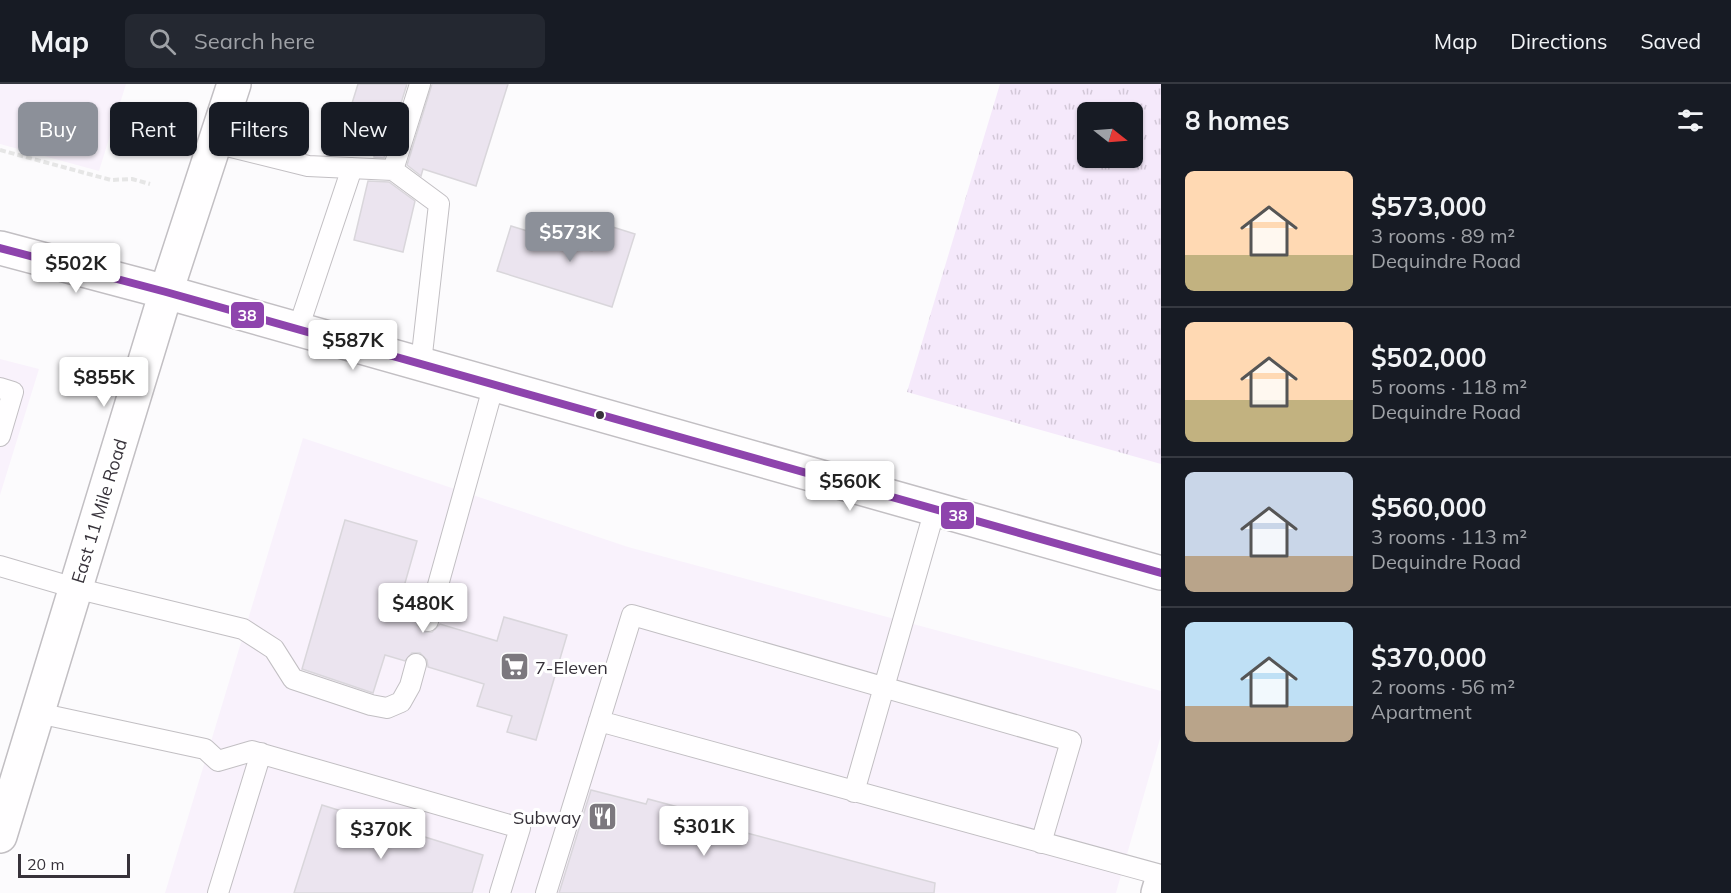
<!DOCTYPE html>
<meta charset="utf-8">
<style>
body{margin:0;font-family:Mulish,sans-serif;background:#242831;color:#f1f3f6;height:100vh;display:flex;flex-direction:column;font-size:22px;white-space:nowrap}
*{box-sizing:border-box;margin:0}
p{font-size:20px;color:#9ea1a6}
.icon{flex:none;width:33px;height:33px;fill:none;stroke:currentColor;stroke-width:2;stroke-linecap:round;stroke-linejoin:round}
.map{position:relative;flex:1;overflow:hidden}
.panel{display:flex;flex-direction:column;background:#171b24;width:570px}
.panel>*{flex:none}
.guide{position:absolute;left:18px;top:18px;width:570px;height:54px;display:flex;gap:12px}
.needle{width:39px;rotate:107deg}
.fabs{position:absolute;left:1077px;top:18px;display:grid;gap:12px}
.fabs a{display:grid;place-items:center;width:66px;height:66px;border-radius:9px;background:#171b24;box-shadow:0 2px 4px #0004;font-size:30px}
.scale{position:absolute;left:18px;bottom:15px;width:112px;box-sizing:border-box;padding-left:6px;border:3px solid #37323a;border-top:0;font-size:16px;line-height:21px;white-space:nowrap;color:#37323a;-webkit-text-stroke:4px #fff;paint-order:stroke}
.price{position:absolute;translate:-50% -51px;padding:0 14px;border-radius:6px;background:#fff;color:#222;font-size:20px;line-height:39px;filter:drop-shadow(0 2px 3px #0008)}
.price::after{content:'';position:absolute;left:50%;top:36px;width:18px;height:14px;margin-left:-9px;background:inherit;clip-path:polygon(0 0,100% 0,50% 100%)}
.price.current{background:#8c9099;color:#fff}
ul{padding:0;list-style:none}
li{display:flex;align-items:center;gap:18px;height:150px;padding:0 24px}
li+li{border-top:2px solid #363941}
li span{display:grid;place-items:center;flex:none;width:168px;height:120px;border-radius:9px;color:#555}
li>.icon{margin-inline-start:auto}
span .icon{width:72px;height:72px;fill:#fffc;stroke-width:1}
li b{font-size:26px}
h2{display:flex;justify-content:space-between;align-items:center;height:72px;padding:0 24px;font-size:26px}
.chip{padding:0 21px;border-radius:9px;background:#171b24;box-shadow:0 2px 4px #0004;font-size:21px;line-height:54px}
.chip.current{background:#8c9099;color:#fff}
header{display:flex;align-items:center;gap:36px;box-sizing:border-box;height:84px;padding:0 30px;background:#171b24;border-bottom:2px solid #363941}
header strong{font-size:28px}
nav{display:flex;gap:33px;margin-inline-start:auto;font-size:21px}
.search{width:420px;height:54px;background:#242831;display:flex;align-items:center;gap:15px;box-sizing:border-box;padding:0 21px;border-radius:9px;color:#9ea1a6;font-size:22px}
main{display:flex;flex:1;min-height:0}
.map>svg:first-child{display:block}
.built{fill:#f9f2fc}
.grass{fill:url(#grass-tufts);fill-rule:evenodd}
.building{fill:#ebe4ef;stroke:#d9d6db;stroke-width:1.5}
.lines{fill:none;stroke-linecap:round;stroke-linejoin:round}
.service-casing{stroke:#c2bfc3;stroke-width:22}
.minor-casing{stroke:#c2bfc3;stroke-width:36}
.secondary-casing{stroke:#c2bfc3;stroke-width:36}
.path{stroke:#e6e6e6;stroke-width:4;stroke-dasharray:6 3;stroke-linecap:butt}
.service{stroke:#fffeff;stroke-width:20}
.minor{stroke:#fffeff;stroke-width:33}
.secondary{stroke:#fffeff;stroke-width:33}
.bus-1-casing{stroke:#fff;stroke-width:12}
.bus-1{stroke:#8e44ad;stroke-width:8}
.bus-dot{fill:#37323a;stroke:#fff;stroke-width:2}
.labels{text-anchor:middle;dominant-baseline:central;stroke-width:6;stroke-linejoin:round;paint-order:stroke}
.street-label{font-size:18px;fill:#37323a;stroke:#fff}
.poi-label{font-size:18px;fill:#37323a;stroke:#fff;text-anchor:start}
.line-badge{stroke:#fff;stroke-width:2}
.badge-label{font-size:16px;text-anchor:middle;font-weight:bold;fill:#fff}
</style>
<header>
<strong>Map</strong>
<div class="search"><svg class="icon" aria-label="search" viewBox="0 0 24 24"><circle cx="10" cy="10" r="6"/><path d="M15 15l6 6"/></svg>Search here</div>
<nav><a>Map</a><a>Directions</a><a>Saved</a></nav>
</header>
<main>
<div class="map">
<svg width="1161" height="809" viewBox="0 0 1161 809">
<defs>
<pattern id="grass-tufts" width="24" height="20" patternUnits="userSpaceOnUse" patternTransform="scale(1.5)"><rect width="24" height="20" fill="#f5e9fb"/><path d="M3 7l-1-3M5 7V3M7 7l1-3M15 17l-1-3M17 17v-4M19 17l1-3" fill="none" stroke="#d3c8d8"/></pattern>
</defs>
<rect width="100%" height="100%" fill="#fcfbfd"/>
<path class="built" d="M0,0H126L99,87L0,60Z
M0,275L39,285L0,411Z
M303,354L628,463L1161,607V651L1116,809H165Z"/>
<path class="grass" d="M1000,0H1161V380L907,308ZM1088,28H1132V74H1088Z"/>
<path class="building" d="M358,0H407L384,74L374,73V71L339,61Z
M432,0H508L476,102L423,85L421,92L407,81Z
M368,97L389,98L415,117L403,168L354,156Z
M600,139L635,150L612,223L497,187L511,142L592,167Z
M345,436L417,457L397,527L417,533V541L424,548H432L440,540L497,557L504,533L567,551L536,656L507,648L512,632L477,622L484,600L428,583L427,576L420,569H412L405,577L385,571L373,609L302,585Z
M591,706L646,720L648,715L745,741L743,748L935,799L934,809H559Z
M322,721L483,771L472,809H294Z"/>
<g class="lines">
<defs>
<path id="service" d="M215,59L308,82L393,86L420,0
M393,86L439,120L421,279
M298,245L352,84
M0,304L13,308L0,352
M0,482L75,504L243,545L274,565L293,595L371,621L387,624L401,618L410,602L416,580
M428,537L494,300
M38,629L205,665L218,677L252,667L520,744L500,809
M599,637L1161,791
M854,708L935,425
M218,809L261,669
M546,809L632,531L1071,657L1041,759"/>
<path id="minor" d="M1158,809L1161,799"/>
<path id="secondary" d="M0,164L166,208L1161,489
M0,752L166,208L234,0"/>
</defs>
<use href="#service" class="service-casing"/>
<use href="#minor" class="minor-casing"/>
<use href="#secondary" class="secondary-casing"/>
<path class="path" d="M0,66L111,96L132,95L150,100"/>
<use href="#service" class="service"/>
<use href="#minor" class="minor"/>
<use href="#secondary" class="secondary"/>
<defs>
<path id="bus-1" d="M0,164L166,208L1161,489"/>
</defs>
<use href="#bus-1" class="bus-1-casing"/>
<use href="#bus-1" class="bus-1"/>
</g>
<defs>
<symbol id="supermarket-square" viewBox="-11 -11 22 22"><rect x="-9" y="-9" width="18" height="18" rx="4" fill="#7c787e" stroke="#fff"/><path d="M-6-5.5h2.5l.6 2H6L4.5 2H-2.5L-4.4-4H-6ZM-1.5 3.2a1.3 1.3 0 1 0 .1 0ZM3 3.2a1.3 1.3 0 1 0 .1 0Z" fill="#fff"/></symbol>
<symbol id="restaurant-square" viewBox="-11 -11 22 22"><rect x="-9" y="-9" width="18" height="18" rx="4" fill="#7c787e" stroke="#fff"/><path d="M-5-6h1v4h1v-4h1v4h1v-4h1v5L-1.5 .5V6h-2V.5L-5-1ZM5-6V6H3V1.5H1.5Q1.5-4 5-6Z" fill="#fff"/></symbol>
</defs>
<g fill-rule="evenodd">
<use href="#supermarket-square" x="498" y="566" width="33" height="33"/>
<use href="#restaurant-square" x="586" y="716" width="33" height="33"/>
</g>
<circle class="bus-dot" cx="600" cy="331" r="5"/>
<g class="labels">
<g class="street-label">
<text transform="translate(99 427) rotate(-73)">East 11 Mile Road</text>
</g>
<g class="poi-label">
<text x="535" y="583">7-Eleven</text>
<text x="581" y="733" text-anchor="end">Subway</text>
</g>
</g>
<g class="line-badge">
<rect x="230" y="217" width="35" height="28" rx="6" fill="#8e44ad"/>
<rect x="940" y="417" width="35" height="29" rx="6" fill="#8e44ad"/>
</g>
<g class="badge-label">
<text x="247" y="237">38</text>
<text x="958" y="437">38</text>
</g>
</svg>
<div class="fabs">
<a><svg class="needle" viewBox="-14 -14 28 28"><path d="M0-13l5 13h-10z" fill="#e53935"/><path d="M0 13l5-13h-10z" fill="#9ea1a6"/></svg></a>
</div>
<div class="scale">20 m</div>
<b class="price current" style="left:570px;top:179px">$573K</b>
<b class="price" style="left:76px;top:210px">$502K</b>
<b class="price" style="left:353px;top:287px">$587K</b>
<b class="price" style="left:104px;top:324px">$855K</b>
<b class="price" style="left:850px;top:428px">$560K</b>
<b class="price" style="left:423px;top:550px">$480K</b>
<b class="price" style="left:704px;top:773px">$301K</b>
<b class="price" style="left:381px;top:776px">$370K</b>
<div class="guide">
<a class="chip current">Buy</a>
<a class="chip">Rent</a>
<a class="chip">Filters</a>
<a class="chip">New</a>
</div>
</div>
<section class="panel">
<h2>8 homes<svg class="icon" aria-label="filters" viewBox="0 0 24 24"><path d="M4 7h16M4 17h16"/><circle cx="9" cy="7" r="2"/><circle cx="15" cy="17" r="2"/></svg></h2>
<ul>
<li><span style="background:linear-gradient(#ffd9b3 70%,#c2b280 0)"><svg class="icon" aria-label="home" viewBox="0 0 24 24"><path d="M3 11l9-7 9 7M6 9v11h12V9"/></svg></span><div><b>$573,000</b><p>3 rooms · 89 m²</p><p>Dequindre Road</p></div></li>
<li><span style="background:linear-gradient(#ffd9b3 65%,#c2b280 0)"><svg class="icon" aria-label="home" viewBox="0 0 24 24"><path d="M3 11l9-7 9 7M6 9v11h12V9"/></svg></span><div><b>$502,000</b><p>5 rooms · 118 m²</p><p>Dequindre Road</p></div></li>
<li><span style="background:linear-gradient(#c9d6e8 70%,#b9a48a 0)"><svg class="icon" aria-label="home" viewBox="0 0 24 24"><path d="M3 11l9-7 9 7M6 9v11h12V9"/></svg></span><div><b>$560,000</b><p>3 rooms · 113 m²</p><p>Dequindre Road</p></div></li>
<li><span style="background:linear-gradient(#bfe0f5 70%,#b9a48a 0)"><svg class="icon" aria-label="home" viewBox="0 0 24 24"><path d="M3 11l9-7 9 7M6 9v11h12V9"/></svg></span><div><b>$370,000</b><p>2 rooms · 56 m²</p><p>Apartment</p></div></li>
</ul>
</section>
</main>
